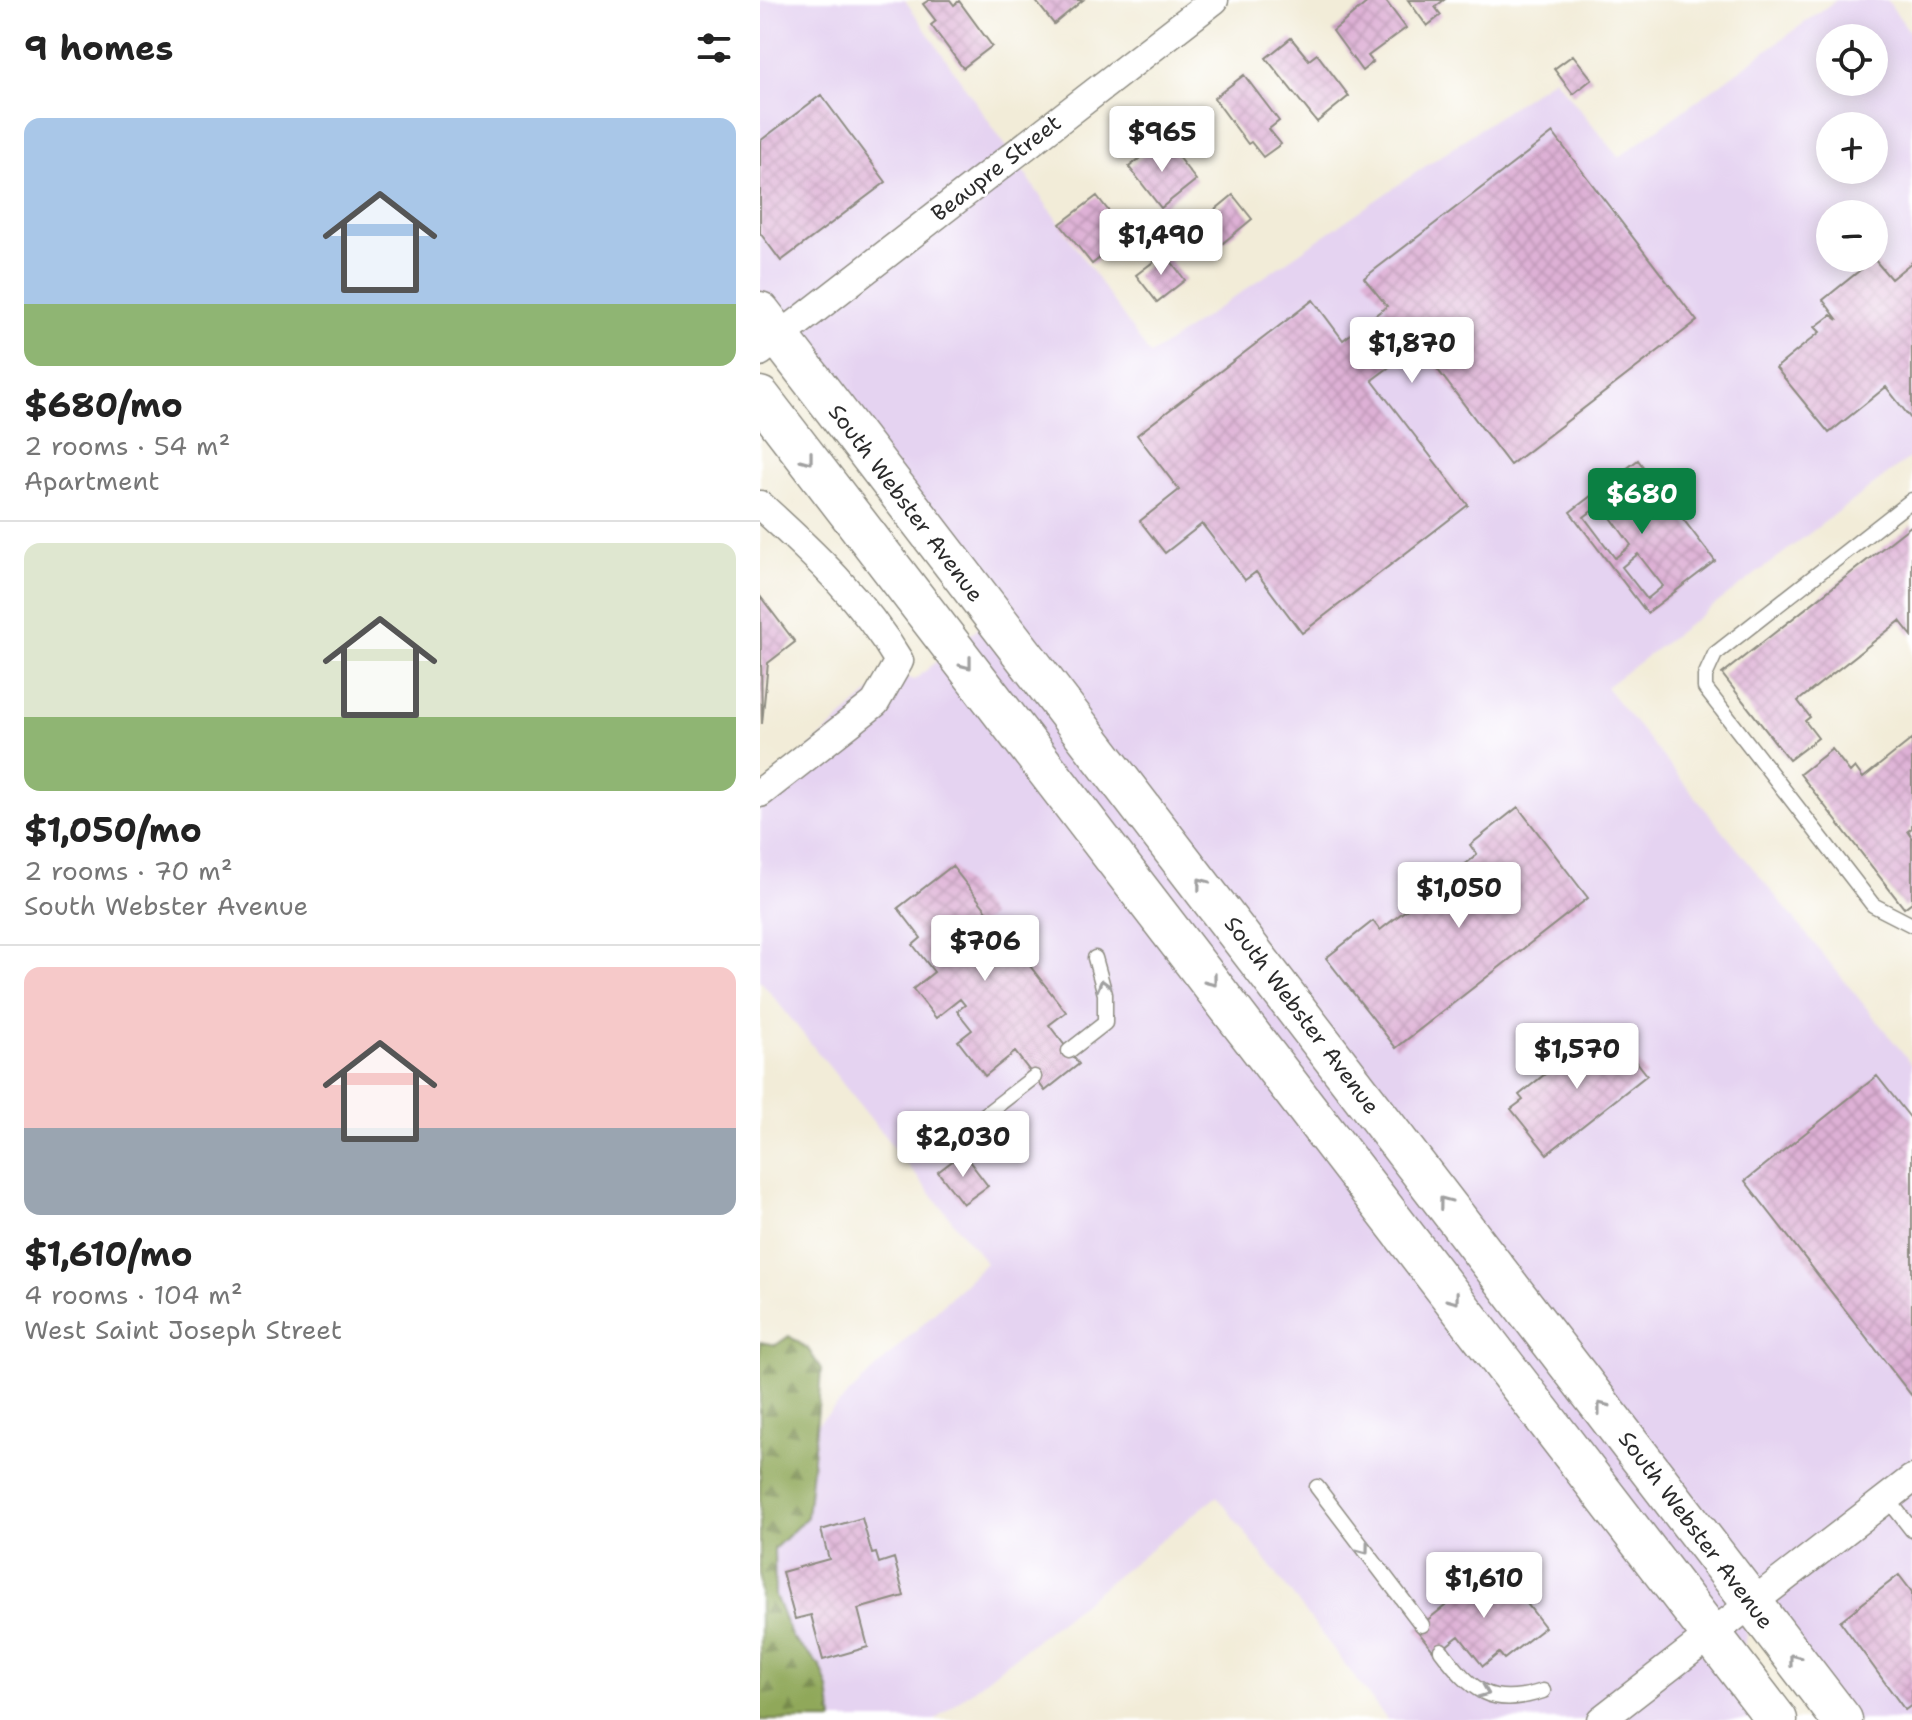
<!DOCTYPE html>
<meta charset="utf-8">
<style>
body{margin:0;font-family:"Shantell Sans",sans-serif;background:#f6f6f6;color:#222;height:100vh;display:flex;flex-direction:column;font-size:30px;white-space:nowrap}
*{box-sizing:border-box;margin:0}
p{font-size:26px;color:#767676}
.icon{flex:none;width:44px;height:44px;fill:none;stroke:currentColor;stroke-width:2;stroke-linecap:round;stroke-linejoin:round}
.map{position:relative;flex:1;overflow:hidden}
.details{display:flex;flex-direction:column;background:#fff;width:760px}
.details>*{flex:none}
.tools{position:absolute;left:1056px;top:24px;display:grid;gap:16px}
.tools a{display:grid;place-items:center;width:72px;height:72px;border-radius:50%;background:#fff;box-shadow:0 4px 20px #0003;font-size:40px}
.price{position:absolute;translate:-50% -68px;padding:0 18px;border-radius:8px;background:#fff;color:#222;font-size:26px;line-height:52px;filter:drop-shadow(0 2px 4px #0008)}
.price::after{content:'';position:absolute;left:50%;top:48px;width:24px;height:18px;margin-left:-12px;background:inherit;clip-path:polygon(0 0,100% 0,50% 100%)}
.price.current{background:#0b8043;color:#fff}
ul{padding:0;list-style:none}
li{display:grid;align-content:center;gap:16px;height:424px;padding:0 24px}
li+li{border-top:2px solid #e0e0e0}
li span{display:grid;place-items:center;height:248px;border-radius:16px;color:#555}
li>.icon{margin-inline-start:auto}
span .icon{width:144px;height:144px;fill:#fffc;stroke-width:1}
li b{font-size:34px}
h2{display:flex;justify-content:space-between;align-items:center;height:96px;padding:0 24px;font-size:34px}
main{display:flex;flex:1;min-height:0}
.map>svg:first-child{display:block}
.built{fill:#e5d3f1;fill-rule:evenodd}
.forest{fill:url(#forest-firs);stroke:#5e6a42;stroke-width:2}
.building{fill:url(#building-cross-hatch);fill-rule:evenodd}
.lines{fill:none;stroke-linecap:round;stroke-linejoin:round}
.service-casing{stroke:#8e8c82;stroke-width:17}
.minor-casing{stroke:#8e8c82;stroke-width:31}
.secondary-casing{stroke:#8e8c82;stroke-width:43}
.service{stroke:#fff;stroke-width:14}
.minor{stroke:#fff;stroke-width:28}
.secondary{stroke:#fff;stroke-width:40}
.oneway{stroke:#a0a0a0}
.labels{text-anchor:middle;dominant-baseline:central;stroke-width:6;stroke-linejoin:round;paint-order:stroke}
.street-label{font-size:22px;fill:#2b2b2b;stroke:#fff}
</style>
<main>
<section class="details">
<h2>9 homes<svg class="icon" aria-label="filters" viewBox="0 0 24 24"><path d="M4 7h16M4 17h16"/><circle cx="9" cy="7" r="2"/><circle cx="15" cy="17" r="2"/></svg></h2>
<ul>
<li><span style="background:linear-gradient(#a9c7e8 75%,#8fb573 0)"><svg class="icon" aria-label="home" viewBox="0 0 24 24"><path d="M3 11l9-7 9 7M6 9v11h12V9"/></svg></span><div><b>$680/mo</b><p>2 rooms · 54 m²</p><p>Apartment</p></div></li>
<li><span style="background:linear-gradient(#dfe7d0 70%,#8fb573 0)"><svg class="icon" aria-label="home" viewBox="0 0 24 24"><path d="M3 11l9-7 9 7M6 9v11h12V9"/></svg></span><div><b>$1,050/mo</b><p>2 rooms · 70 m²</p><p>South Webster Avenue</p></div></li>
<li><span style="background:linear-gradient(#f6c9c9 65%,#9aa5b1 0)"><svg class="icon" aria-label="home" viewBox="0 0 24 24"><path d="M3 11l9-7 9 7M6 9v11h12V9"/></svg></span><div><b>$1,610/mo</b><p>4 rooms · 104 m²</p><p>West Saint Joseph Street</p></div></li>
</ul>
</section>
<div class="map">
<svg width="1152" height="1720" viewBox="0 0 1152 1720">
<defs>
<pattern id="forest-firs" width="22" height="20" patternUnits="userSpaceOnUse" patternTransform="scale(2)"><rect width="22" height="20" fill="#90a85a"/><path d="M5 1l3.5 6h-7zM16 11l3.5 6h-7z" fill="#76894b"/></pattern>
<pattern id="building-cross-hatch" width="8" height="8" patternUnits="userSpaceOnUse" patternTransform="scale(2)"><rect width="8" height="8" fill="#deb1d6"/><path d="M0 0l8 8M0 8l8-8" fill="none" stroke="#bf98b8"/></pattern>
</defs>
<rect width="100%" height="100%" fill="#fff"/>
<filter id="ink" filterUnits="userSpaceOnUse"><feTurbulence type="fractalNoise" baseFrequency=".0125" numOctaves="2"/><feDisplacementMap in="SourceGraphic" scale="16" xChannelSelector="R" yChannelSelector="G"/><feConvolveMatrix kernelMatrix="1 2 1 2 8 2 1 2 1" color-interpolation-filters="sRGB"/></filter>
<filter id="wash" filterUnits="userSpaceOnUse"><feTurbulence type="fractalNoise" baseFrequency=".006" numOctaves="4" result="noise"/><feDisplacementMap in="SourceGraphic" scale="32" xChannelSelector="R" yChannelSelector="G"/><feGaussianBlur stdDeviation="1.8" result="paint"/><feColorMatrix in="noise" values="0 0 0 0 0 0 0 0 0 0 0 0 0 0 0 0 0 1.4 0 .05"/><feComposite in="paint" operator="in"/></filter>
<g filter="url(#wash)">
<rect width="100%" height="100%" fill="#f2ecd8"/>
<path class="built" d="M0,0H145L390,355L794,78L859,157L1076,0H1127L1152,35V456L846,687L1152,1064V1720H1082L991,1604L980,1671L1016,1720H627L457,1496L175,1720H16L0,1479L226,1263L0,980V793L132,672L154,680L233,616L0,312ZM1070,38H1114V82H1070ZM1070,126H1114V170H1070ZM1070,214H1114V258H1070Z"/>
<path class="forest" d="M29,1336L48,1349L61,1369L59,1399L47,1517L14,1549L15,1595L32,1638L61,1667L69,1689L73,1720H0V1342L16,1345Z"/>
<g id="blocks">
<path class="building" d="M169,0H190L194,5L199,1L232,46L203,68L171,25L176,21L163,4Z
M275,0H323L294,24Z
M610,0H625L646,28L608,56L613,62L602,71L573,31Z
M648,0H684L675,7L681,15L667,26Z
M531,38L549,60L557,54L589,96L557,122L506,58Z
M813,55L832,79L813,94L794,69Z
M484,75L519,121L509,129L521,144L503,157L491,142L488,144L454,98Z
M61,95L126,182L21,261L0,233V141Z
M793,133L937,321L750,465L659,345L612,380L708,505L542,633L496,572L485,580L442,524L405,553L380,521L419,490L377,435L553,300L583,340L627,306L604,278Z
M404,139L436,180L401,208L369,167Z
M473,195L492,219L458,247L439,223Z
M337,196L368,236L332,264L300,224Z
M405,253L425,280L397,302L376,275Z
M1114,259L1131,279L1152,262V420L1126,387L1069,433L1016,368L1060,332L1055,327L1071,315L1078,320L1063,300Z
M878,460L955,561L887,613L810,512ZM841,504L871,545L855,558L824,517ZM878,554L903,586L887,599L862,567Z
M1152,525V636L1140,621L1038,701L1050,717L1045,721L1058,738L1029,760L962,674Z
M0,596L35,642L8,663L2,724Z
M1152,739V828L1148,831L1152,837V902L1144,908L1040,774L1072,749L1090,772L1095,767L1103,778Z
M758,807L828,898L636,1048L566,958L613,921L620,930L717,855L710,845Z
M192,866L231,916L217,927L234,949L248,938L306,1012L289,1025L319,1064L285,1091L255,1052L225,1076L198,1041L212,1030L197,1011L205,1005L200,999L176,1018L153,989L174,972L153,945L161,938L138,908Z
M852,1030L887,1075L787,1154L751,1109L763,1100L759,1095L815,1050L820,1055Z
M1117,1076L1152,1120V1396L985,1181Z
M203,1153L228,1186L203,1204L178,1172Z
M102,1518L112,1554L116,1553L119,1563L134,1558L144,1596L98,1609L108,1647L63,1660L51,1615L35,1619L22,1572L69,1559L61,1530Z
M737,1565L785,1627L744,1659L739,1653L723,1666L699,1636L676,1654L656,1629Z
M1139,1575L1152,1592V1705L1145,1710L1080,1621Z"/>
</g>
</g>
<g filter="url(#ink)">
<use href="#blocks" fill-opacity="0" stroke="#8e8c82" stroke-width="2"/>
<g class="lines">
<defs>
<path id="service" d="M1152,500L955,654L945,676V688L1113,905L1152,925
M309,1051L345,1023V994L335,958
M199,1135L274,1077
M557,1487L662,1625
M1127,1498L1152,1530
M681,1650C712,1691 730,1708 783,1691"/>
<path id="minor" d="M0,352L454,0
M0,505C52,552 103,600 139,661L115,703L0,793
M841,1720L1152,1479"/>
<path id="secondary" d="M0,312L1082,1720
M0,397L1017,1720"/>
</defs>
<use href="#service" class="service-casing"/>
<use href="#minor" class="minor-casing"/>
<use href="#secondary" class="secondary-casing"/>
<use href="#service" class="service"/>
<use href="#minor" class="minor"/>
<use href="#secondary" class="secondary"/>
</g>
<defs><path id="oneway-chevron" d="M-2-3.5L2.5 0L-2 3.5" fill="none" stroke-width="1.6" stroke-linecap="round" stroke-linejoin="round" transform="scale(2)"/></defs>
<g class="oneway">
<use href="#oneway-chevron" transform="translate(48 459) rotate(52)"/>
<use href="#oneway-chevron" transform="translate(207 664) rotate(52)"/>
<use href="#oneway-chevron" transform="translate(442 883) rotate(-127)"/>
<use href="#oneway-chevron" transform="translate(452 981) rotate(52)"/>
<use href="#oneway-chevron" transform="translate(343 985) rotate(-105)"/>
<use href="#oneway-chevron" transform="translate(684 1202) rotate(-127)"/>
<use href="#oneway-chevron" transform="translate(694 1299) rotate(53)"/>
<use href="#oneway-chevron" transform="translate(842 1407) rotate(-128)"/>
<use href="#oneway-chevron" transform="translate(604 1549) rotate(53)"/>
<use href="#oneway-chevron" transform="translate(1034 1659) rotate(-128)"/>
<use href="#oneway-chevron" transform="translate(724 1692) rotate(22)"/>
</g>
</g>
<g class="labels">
<g class="street-label">
<text transform="translate(236 168) rotate(-38)">Beaupre Street</text>
<text transform="translate(146 503) rotate(53)">South Webster Avenue</text>
<text transform="translate(542 1015) rotate(53)">South Webster Avenue</text>
<text transform="translate(936 1530) rotate(53)">South Webster Avenue</text>
</g>
</g>
</svg>
<div class="tools">
<a><svg class="icon" aria-label="locate" viewBox="0 0 24 24"><circle cx="12" cy="12" r="6"/><path d="M12 2v4M12 18v4M2 12h4M18 12h4"/></svg></a>
<a>+</a>
<a>−</a>
</div>
<b class="price" style="left:402px;top:174px">$965</b>
<b class="price" style="left:401px;top:277px">$1,490</b>
<b class="price" style="left:652px;top:385px">$1,870</b>
<b class="price current" style="left:882px;top:536px">$680</b>
<b class="price" style="left:699px;top:930px">$1,050</b>
<b class="price" style="left:225px;top:983px">$706</b>
<b class="price" style="left:817px;top:1091px">$1,570</b>
<b class="price" style="left:203px;top:1179px">$2,030</b>
<b class="price" style="left:724px;top:1620px">$1,610</b>
</div>
</main>
